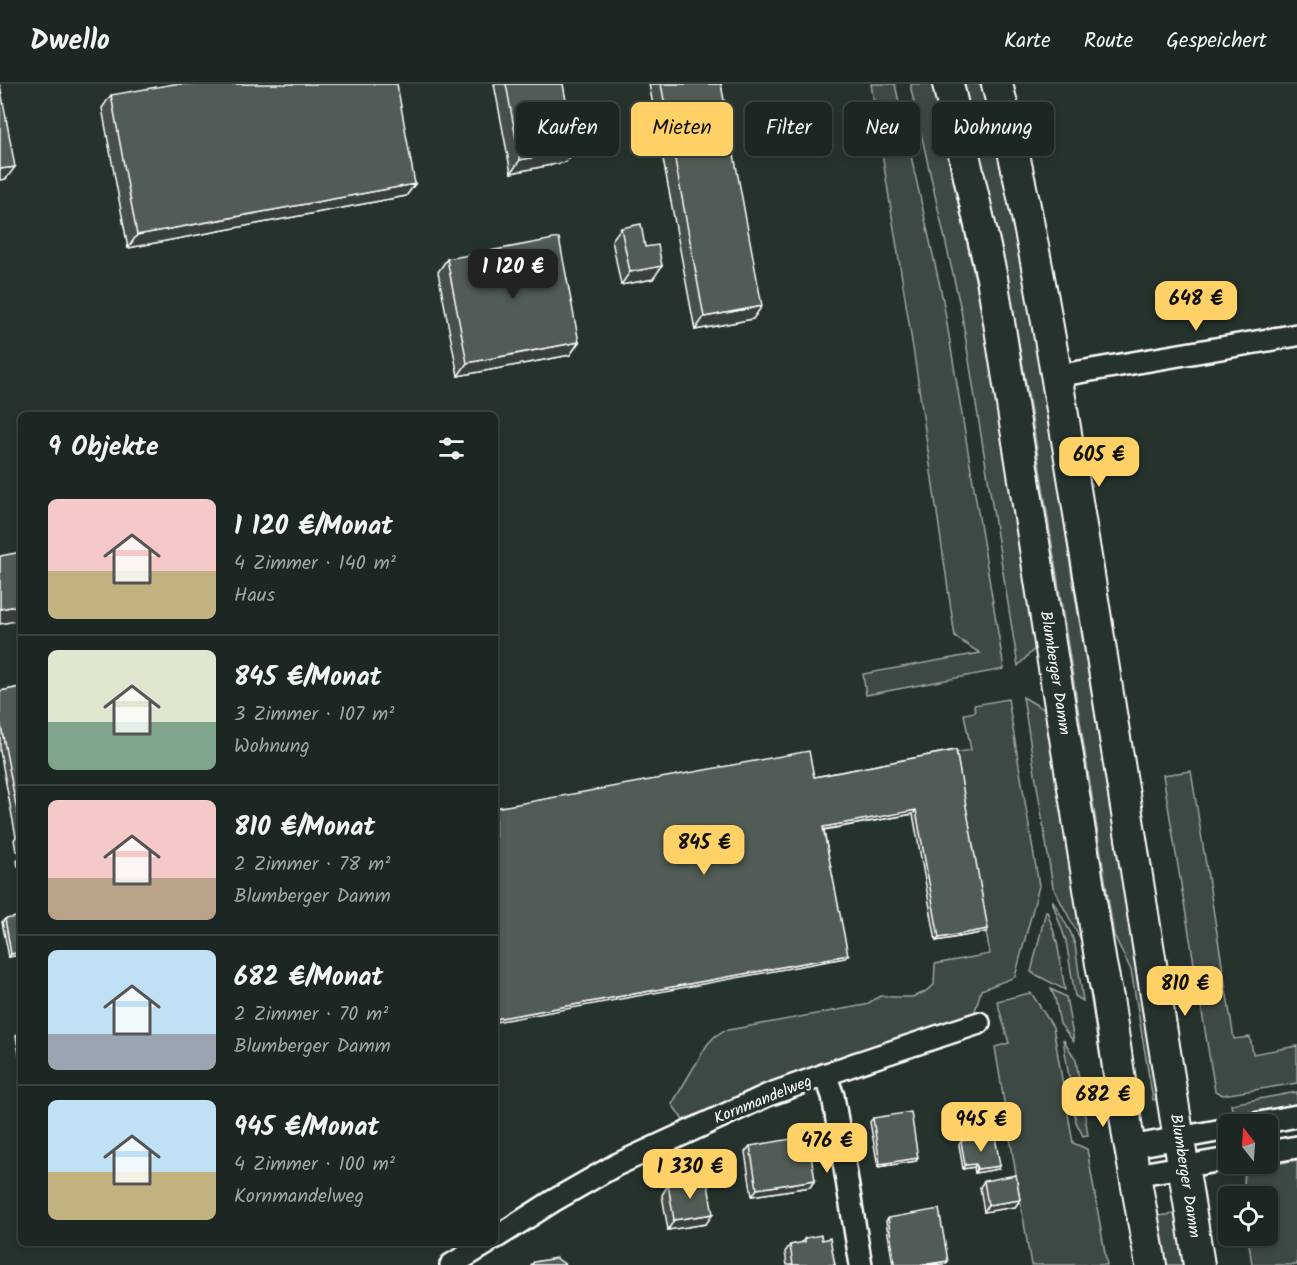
<!DOCTYPE html>
<html lang="de">
<meta charset="utf-8">
<style>
body{margin:0;font-family:Kalam,sans-serif;background:#29322f;color:#f1f3f6;height:100vh;display:flex;flex-direction:column;font-size:22px;white-space:nowrap}
*{box-sizing:border-box;margin:0}
p{font-size:20px;color:#a0a5a5}
.icon{flex:none;width:33px;height:33px;fill:none;stroke:currentColor;stroke-width:2;stroke-linecap:round;stroke-linejoin:round}
.map{position:relative;flex:1;overflow:hidden}
.side{position:absolute;left:18px;top:328px;width:480px;height:834px;display:flex;flex-direction:column;background:#1c2622;border-radius:9px;box-shadow:0 3px 9px #0003,0 0 0 2px #3a4340}
.side>*{flex:none}
.top-card{position:absolute;left:516px;top:18px;width:570px;height:54px;display:flex;gap:12px}
.needle{width:39px;rotate:343deg}
.controls{position:absolute;left:1218px;top:1030px;display:grid;gap:12px}
.controls a{display:grid;place-items:center;width:60px;height:60px;border-radius:9px;background:#1c2622;box-shadow:0 3px 9px #0003,0 0 0 2px #3a4340;font-size:30px}
.price{position:absolute;translate:-50% -51px;padding:0 14px;border-radius:12px;background:#ffd166;color:#111;font-size:20px;line-height:39px;filter:drop-shadow(0 2px 3px #0008)}
.price::after{content:'';position:absolute;left:50%;top:36px;width:18px;height:14px;margin-left:-9px;background:inherit;clip-path:polygon(0 0,100% 0,50% 100%)}
.price.on{background:#222;color:#fff}
ul{padding:0;list-style:none}
li{display:flex;align-items:center;gap:18px;height:150px;padding:0 30px}
li+li{border-top:2px solid #3a4340}
li span{display:grid;place-items:center;flex:none;width:168px;height:120px;border-radius:9px;color:#555}
li>.icon{margin-inline-start:auto}
span .icon{width:72px;height:72px;fill:#fffc;stroke-width:1}
li b{font-size:26px}
h2{display:flex;justify-content:space-between;align-items:center;height:72px;padding:0 30px;font-size:26px}
.chip{padding:0 21px;border-radius:9px;background:#1c2622;box-shadow:0 3px 9px #0003,0 0 0 2px #3a4340;font-size:21px;line-height:54px}
.chip.on{background:#ffd166;color:#111}
header{display:flex;align-items:center;gap:36px;box-sizing:border-box;height:84px;padding:0 30px;background:#1c2622;border-bottom:2px solid #3a4340}
header strong{font-size:28px}
nav{display:flex;gap:33px;margin-inline-start:auto;font-size:21px}
.map>svg:first-child{display:block}
.green{fill:#3e4944;stroke:#9ea4a2;stroke-width:1.5}
.lines{fill:none;stroke-linecap:round;stroke-linejoin:round}
.minor-casing{stroke:#fff;stroke-width:26}
.secondary-casing{stroke:#fff;stroke-width:34}
.minor{stroke:#26332d;stroke-width:21}
.secondary{stroke:#26332d;stroke-width:30}
.wall{fill:#464f4b;stroke:#fff;stroke-width:1.5}
.shaded-wall{fill:#39403d;stroke:#fff;stroke-width:1.5}
.building{fill:#515c57;stroke:#fff;stroke-width:1.5}
.labels{text-anchor:middle;dominant-baseline:central;stroke-width:6;stroke-linejoin:round;paint-order:stroke}
.street-label{font-size:16px;fill:#fff;stroke:#26332d}
</style>
<header>
<strong>Dwello</strong>
<nav><a>Karte</a><a>Route</a><a>Gespeichert</a></nav>
</header>
<div class="map">
<svg width="1297" height="1181" viewBox="0 0 1297 1181">
<rect width="100%" height="100%" fill="#26332d"/>
<filter id="ink" filterUnits="userSpaceOnUse"><feTurbulence type="fractalNoise" baseFrequency=".0167" numOctaves="2"/><feDisplacementMap in="SourceGraphic" scale="12" xChannelSelector="R" yChannelSelector="G"/><feConvolveMatrix kernelMatrix="1 2 1 2 8 2 1 2 1" color-interpolation-filters="sRGB"/></filter>
<g filter="url(#ink)">
<path class="green" d="M871,0H895L943,216L1004,585L866,611L863,590L980,569L955,553L914,270Z
M911,0H932L981,223L1037,562L1018,582L961,226L911,5Z
M962,0H983L995,47L1027,206L1058,393L1072,493L1159,1015L1153,1016L1131,886L1114,851L1029,315L1000,155Z
M1023,613L1047,627L1105,992L1103,993L1082,858L1053,803Z
M1008,615L1039,802L1015,893L981,906L975,927L972,932L754,1007L683,1036L672,1020L707,961L714,953L723,947L865,921L880,912L893,913H912L923,909L934,901L935,880L990,870L953,669L971,666L964,630L975,628L974,621Z
M1191,687L1234,955L1250,953L1253,970L1297,962V999L1223,1011L1215,1007L1163,691Z
M1052,817H1053L1071,849L1075,861L1083,917L1075,912L1066,857Z
M1046,827H1047L1057,858L1065,906L1031,888Z
M1051,905L1066,913L1074,958L1060,940L1055,914Z
M1030,909L1032,910L1053,943L1073,1059L1087,1065L1107,1181H1031L995,963L1009,959L997,917Z
M1063,955L1076,976L1088,1051L1083,1052L1076,1038Z
M1297,1008V1020L1233,1031L1231,1020Z
M1297,1076V1181H1252L1248,1152H1268V1113H1243L1245,1086Z
M1180,1129L1188,1181H1167L1159,1132Z"/>
<g class="lines">
<defs>
<path id="minor" d="M1056,292L1297,251
M825,990L833,1012L861,1181
M1250,1041L1297,1032
M1130,1063L1228,1045
M1268,1068L1297,1063
M1135,1091L1228,1075
M495,1154L553,1117L616,1081L768,1011L858,979L979,939
M451,1181L486,1160"/>
<path id="secondary" d="M948,0L992,194L1101,880L1108,914L1128,1052L1151,1181
M997,0C1038,161 1062,327 1089,491C1126,721 1163,951 1199,1181"/>
</defs>
<use href="#minor" class="minor-casing"/>
<use href="#secondary" class="secondary-casing"/>
<use href="#minor" class="minor"/>
<use href="#secondary" class="secondary"/>
</g>
<path class="wall" d="M494,0H563L566,78L511,89Z
M649,0H721L753,235L695,246Z
M111,11L415,100L406,112L128,164L102,24Z
M621,144L645,163L653,195L621,201L612,156Z
M447,175L579,258L570,271L458,292L438,188Z
M21,603V781L18,782L17,777L20,774L19,767H16L14,756L16,753L0,667V607Z
M956,666L986,848L936,857L913,730L824,746L845,874L814,693Z
M5,835L20,871L9,873L2,838Z
M21,945V981L16,952Z
M873,1034L918,1074L916,1077L878,1083L870,1038Z
M961,1057L998,1085L975,1089L974,1083L963,1085L959,1061Z
M750,1062L815,1096L810,1103L752,1112L745,1068Z
M984,1097L1020,1116L1015,1123L984,1128L980,1103Z
M668,1101L706,1140L668,1146L662,1111Z
M888,1134L948,1177L946,1180L939,1181H893L886,1137Z
M805,1154L822,1156L835,1181H787L785,1168L790,1161L801,1159Z"/>
<path class="shaded-wall" d="M575,66L566,78L511,89L520,76Z
M15,83L6,95L0,96V85Z
M415,100L406,112L128,164L137,151Z
M662,182L653,195L621,201L630,188Z
M762,222L753,235L695,246L704,233Z
M579,258L570,271L458,292L467,279Z
M21,521V536L0,540V525Z
M916,726L913,730L821,746L823,743Z
M988,845L986,848L936,857L939,854Z
M21,868L20,871L9,873L11,870Z
M848,871L845,874L495,938V935Z
M918,1074L916,1077L878,1083L880,1080Z
M976,1080L974,1083L963,1085L965,1081Z
M1000,1082L998,1085L975,1089L977,1085Z
M815,1096L810,1103L752,1112L757,1105Z
M1020,1116L1015,1123L984,1128L988,1121Z
M713,1130L706,1140L668,1146L674,1136Z
M948,1177L946,1180L921,1181Z"/>
<path class="building" d="M174,0H397L415,100L137,151L111,11Z
M506,0H563L575,66L520,76Z
M661,0H721L762,222L704,233Z
M0,1L15,83L0,85Z
M641,140L645,163L658,161L662,182L630,188L621,144Z
M559,154L579,258L467,279L447,175Z
M21,468V521L0,525V472Z
M21,603V748L0,636V607Z
M956,666L988,845L939,854L916,726L823,743L848,871L495,935V724L809,667L814,693Z
M19,749H21V761Z
M16,833L21,861V868L11,870L5,835Z
M911,1028L918,1074L880,1080L873,1034Z
M808,1052L815,1096L757,1105L750,1062Z
M995,1052L1000,1082L977,1085L976,1080L965,1081L961,1057Z
M1016,1091L1020,1116L988,1121L984,1097Z
M707,1095L713,1130L674,1136L668,1101Z
M939,1125L948,1177L921,1181H895L888,1134Z
M821,1151L822,1156L830,1154L835,1181H793L790,1161L805,1158V1154Z
M556,1174L566,1181H531L534,1178Z"/>
</g>
<g class="labels">
<g class="street-label">
<text transform="translate(1055 589) rotate(81)">Blumberger Damm</text>
<text transform="translate(763 1016) rotate(-22)">Kornmandelweg</text>
<text transform="translate(1185 1092) rotate(81)">Blumberger Damm</text>
</g>
</g>
</svg>
<div class="controls">
<a><svg class="needle" viewBox="-14 -14 28 28"><path d="M0-13l5 13h-10z" fill="#e53935"/><path d="M0 13l5-13h-10z" fill="#a0a5a5"/></svg></a>
<a><svg class="icon" aria-label="locate" viewBox="0 0 24 24"><circle cx="12" cy="12" r="6"/><path d="M12 2v4M12 18v4M2 12h4M18 12h4"/></svg></a>
</div>
<b class="price on" style="left:513px;top:216px">1 120 €</b>
<b class="price" style="left:1196px;top:248px">648 €</b>
<b class="price" style="left:1099px;top:404px">605 €</b>
<b class="price" style="left:704px;top:792px">845 €</b>
<b class="price" style="left:1185px;top:933px">810 €</b>
<b class="price" style="left:1103px;top:1044px">682 €</b>
<b class="price" style="left:981px;top:1069px">945 €</b>
<b class="price" style="left:827px;top:1090px">476 €</b>
<b class="price" style="left:690px;top:1116px">1 330 €</b>
<div class="top-card">
<a class="chip">Kaufen</a>
<a class="chip on">Mieten</a>
<a class="chip">Filter</a>
<a class="chip">Neu</a>
<a class="chip">Wohnung</a>
</div>
<section class="side">
<h2>9 Objekte<svg class="icon" aria-label="filters" viewBox="0 0 24 24"><path d="M4 7h16M4 17h16"/><circle cx="9" cy="7" r="2"/><circle cx="15" cy="17" r="2"/></svg></h2>
<ul>
<li><span style="background:linear-gradient(#f6c9c9 60%,#c2b280 0)"><svg class="icon" aria-label="home" viewBox="0 0 24 24"><path d="M3 11l9-7 9 7M6 9v11h12V9"/></svg></span><div><b>1 120 €/Monat</b><p>4 Zimmer · 140 m²</p><p>Haus</p></div></li>
<li><span style="background:linear-gradient(#dfe7d0 60%,#7fa58c 0)"><svg class="icon" aria-label="home" viewBox="0 0 24 24"><path d="M3 11l9-7 9 7M6 9v11h12V9"/></svg></span><div><b>845 €/Monat</b><p>3 Zimmer · 107 m²</p><p>Wohnung</p></div></li>
<li><span style="background:linear-gradient(#f6c9c9 65%,#b9a48a 0)"><svg class="icon" aria-label="home" viewBox="0 0 24 24"><path d="M3 11l9-7 9 7M6 9v11h12V9"/></svg></span><div><b>810 €/Monat</b><p>2 Zimmer · 78 m²</p><p>Blumberger Damm</p></div></li>
<li><span style="background:linear-gradient(#bfe0f5 70%,#9aa5b1 0)"><svg class="icon" aria-label="home" viewBox="0 0 24 24"><path d="M3 11l9-7 9 7M6 9v11h12V9"/></svg></span><div><b>682 €/Monat</b><p>2 Zimmer · 70 m²</p><p>Blumberger Damm</p></div></li>
<li><span style="background:linear-gradient(#bfe0f5 60%,#c2b280 0)"><svg class="icon" aria-label="home" viewBox="0 0 24 24"><path d="M3 11l9-7 9 7M6 9v11h12V9"/></svg></span><div><b>945 €/Monat</b><p>4 Zimmer · 100 m²</p><p>Kornmandelweg</p></div></li>
</ul>
</section>
</div>
